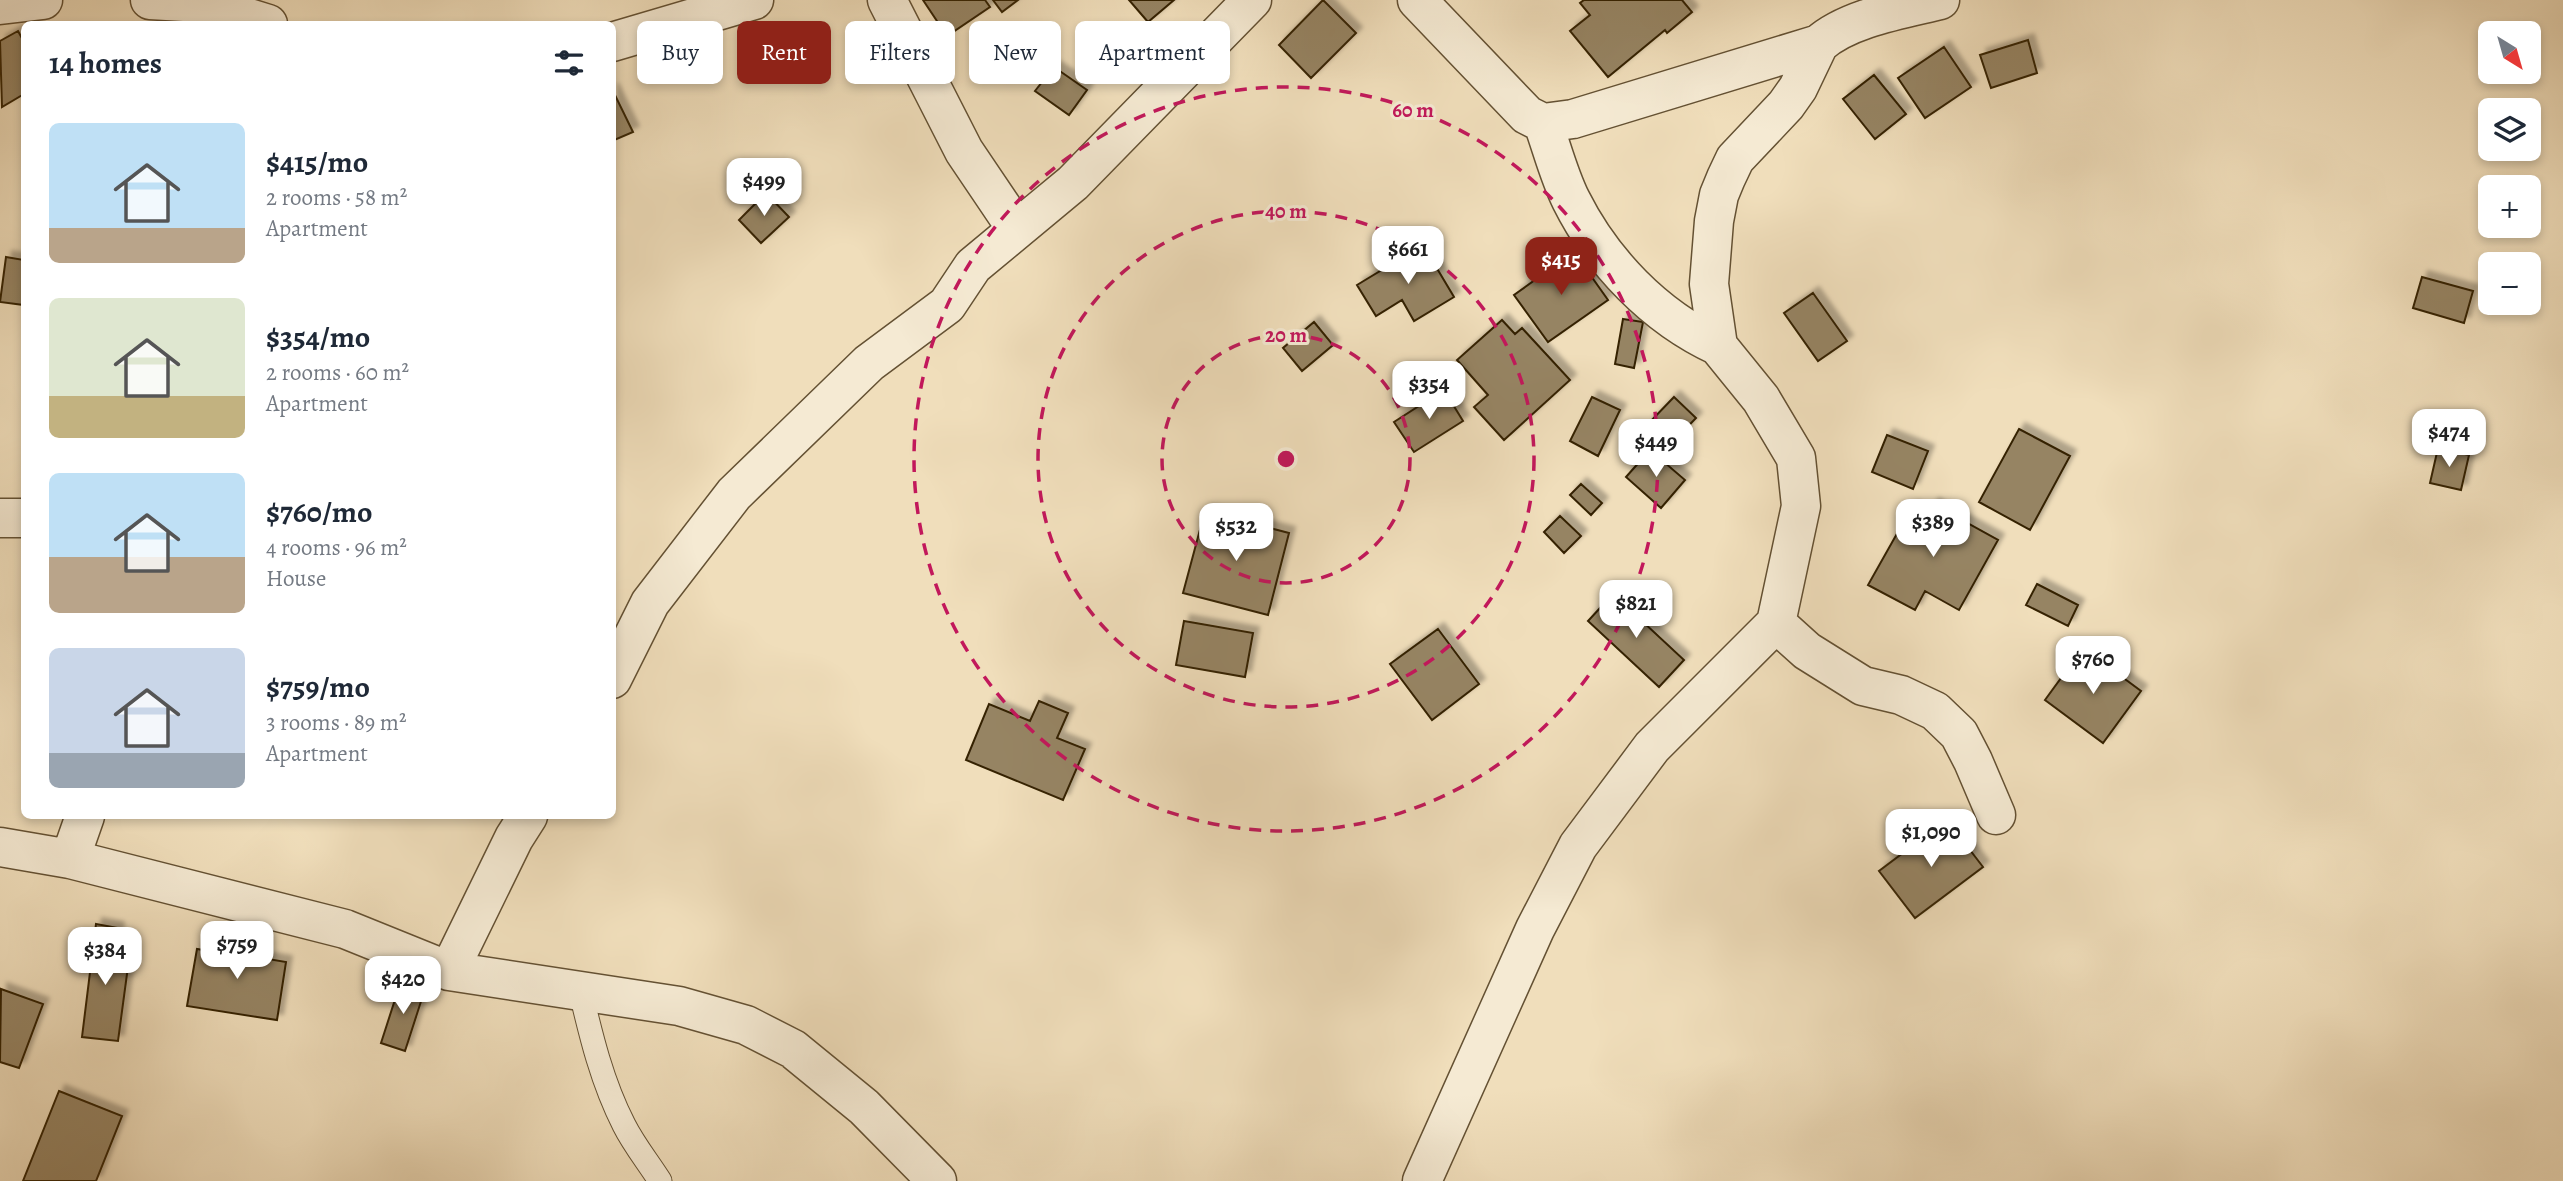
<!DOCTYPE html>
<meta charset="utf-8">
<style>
body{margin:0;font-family:Alegreya,serif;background:#f6f6f7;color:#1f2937;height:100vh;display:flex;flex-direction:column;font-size:26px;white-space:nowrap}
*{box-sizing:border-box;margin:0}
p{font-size:23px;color:#747a83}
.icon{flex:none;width:38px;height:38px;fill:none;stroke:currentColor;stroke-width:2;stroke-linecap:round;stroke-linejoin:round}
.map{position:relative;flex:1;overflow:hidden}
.side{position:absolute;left:21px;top:21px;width:595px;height:798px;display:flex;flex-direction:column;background:#fff;border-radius:10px;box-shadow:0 4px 10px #0003}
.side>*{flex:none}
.banner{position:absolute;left:637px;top:21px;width:665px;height:63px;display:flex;gap:14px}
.needle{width:46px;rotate:143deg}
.tools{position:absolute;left:2478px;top:21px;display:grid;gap:14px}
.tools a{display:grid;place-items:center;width:63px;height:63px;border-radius:10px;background:#fff;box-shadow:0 4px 10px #0003;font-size:35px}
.price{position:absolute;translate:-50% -60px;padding:0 16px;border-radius:14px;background:#fff;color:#222;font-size:23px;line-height:46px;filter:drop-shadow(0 2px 4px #0008)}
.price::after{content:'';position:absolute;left:50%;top:42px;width:21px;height:16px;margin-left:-10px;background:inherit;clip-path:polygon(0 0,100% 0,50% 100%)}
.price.on{background:#8f2418;color:#fff}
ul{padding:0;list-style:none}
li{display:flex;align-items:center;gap:21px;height:175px;padding:0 28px}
li span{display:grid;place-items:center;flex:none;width:196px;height:140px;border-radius:10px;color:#555}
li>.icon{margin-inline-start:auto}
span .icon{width:84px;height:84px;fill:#fffc;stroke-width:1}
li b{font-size:30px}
h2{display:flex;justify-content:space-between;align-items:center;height:84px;padding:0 28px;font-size:30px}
.pill{padding:0 24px;border-radius:10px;background:#fff;box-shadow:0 4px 10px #0003;font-size:24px;line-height:63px}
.pill.on{background:#8f2418;color:#fff}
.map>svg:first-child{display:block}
.building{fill:#968464;stroke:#352206;stroke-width:2;filter:url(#shadow)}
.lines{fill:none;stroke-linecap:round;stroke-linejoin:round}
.service-casing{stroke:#645133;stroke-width:25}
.minor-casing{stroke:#645133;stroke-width:41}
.service{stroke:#f5ead3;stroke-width:23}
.minor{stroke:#f5ead3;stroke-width:38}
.ring{fill:none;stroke:#c2185b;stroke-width:3.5;stroke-dasharray:12 9}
.centre{fill:#c2185b;stroke:#f5ead3;stroke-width:3.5}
.ring-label{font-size:21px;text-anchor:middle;font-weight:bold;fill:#c2185b;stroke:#f5ead3;stroke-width:6;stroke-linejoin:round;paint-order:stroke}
</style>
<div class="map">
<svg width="2563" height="1181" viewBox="0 0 2563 1181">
<defs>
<filter id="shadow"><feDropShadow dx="6" dy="-6" stdDeviation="2" flood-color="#0004"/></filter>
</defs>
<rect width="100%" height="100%" fill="#f0debb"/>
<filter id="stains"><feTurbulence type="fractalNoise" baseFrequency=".00286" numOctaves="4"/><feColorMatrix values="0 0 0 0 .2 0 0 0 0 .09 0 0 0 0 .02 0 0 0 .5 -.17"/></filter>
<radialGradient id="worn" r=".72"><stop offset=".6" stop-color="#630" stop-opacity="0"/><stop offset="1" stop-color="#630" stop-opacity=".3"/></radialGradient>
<path class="building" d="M923,0H985L990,7L947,36Z
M993,0H1018L1002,12Z
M1129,0H1174L1148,22Z
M1323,0L1356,33L1311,78L1279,45Z
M1584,0H1682L1692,12L1667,33L1665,30L1608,77L1570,31L1590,15L1580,3Z
M18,31L24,42V94L2,107L0,41Z
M2028,40L2037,73L1991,88L1980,55Z
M1944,47L1971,87L1925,118L1898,78Z
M1054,67L1087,90L1069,115L1035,91Z
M1874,75L1906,114L1875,139L1843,99Z
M612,89L633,132L612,141Z
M766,193L789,217L761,243L739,220Z
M1423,245L1454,297L1414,321L1402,300L1376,316L1357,285Z
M1574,252L1608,300L1548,342L1514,295Z
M6,257L24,260V305L0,302Z
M2422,277L2473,291L2464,323L2413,308Z
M1813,293L1847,341L1818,361L1784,313Z
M1623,319L1643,322L1634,368L1615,364Z
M1502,320L1515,334L1522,328L1570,380L1504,440L1474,407L1488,395L1457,360Z
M1314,322L1333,345L1302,371L1283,348Z
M1444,390L1463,421L1414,452L1394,422Z
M1592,397L1620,410L1598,456L1570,441Z
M1674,397L1696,418L1670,445L1648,424Z
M2019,429L2070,456L2030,530L1979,502Z
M1887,435L1928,451L1913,489L1872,472Z
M2438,448L2469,455L2461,490L2430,483Z
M1650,450L1685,480L1661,508L1626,477Z
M1581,484L1602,503L1591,515L1570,495Z
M1933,504L1998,540L1959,610L1925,591L1915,610L1868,585L1912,507L1927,515Z
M1205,511L1289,533L1268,615L1183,593Z
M1560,516L1581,536L1564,553L1544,532Z
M2037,584L2078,605L2068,626L2026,605Z
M1613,594L1684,660L1659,687L1588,621Z
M1184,621L1253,633L1245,677L1176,665Z
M1438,629L1479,684L1432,720L1390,664Z
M2083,648L2141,691L2103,743L2045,700Z
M1039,701L1068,713L1057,738L1085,749L1063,800L966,760L989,704L1030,721Z
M1947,820L1983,867L1915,918L1879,871Z
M96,924L118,928L114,957L129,959L118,1041L82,1037Z
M223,940L264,947L262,958L286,962L277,1020L187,1006L197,949L221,953Z
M401,981L425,989L405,1051L381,1043Z
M1,989L43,1004L19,1068L0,1062Z
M59,1091L122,1116L96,1181H23Z"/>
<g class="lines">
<defs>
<path id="service" d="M580,989C591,1036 602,1082 624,1125C634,1145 648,1162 660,1181"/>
<path id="minor" d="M150,0L201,3L268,24
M887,0L964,151L1016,228
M1417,0L1527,115L1543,123L1573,119L1819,44
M0,5L43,0
M612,42L754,0
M1543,123C1552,148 1559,176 1571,200C1602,262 1655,317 1718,346
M2,518H24
M1776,623L1807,651L1863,686L1901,695L1935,711L1959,734L1973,761L1996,815
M612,679L650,603L734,494L869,363L947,305L973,266L1073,183L1252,0
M0,847L70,859L345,929L449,971L679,1006L746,1025L793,1049L864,1107L937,1181
M70,859L85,816
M449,971L514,838L528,816
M1422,1181L1535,929L1578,846L1652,747L1776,623L1801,506L1796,458L1761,399L1718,346L1709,284L1714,221L1719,195L1726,178L1735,159L1786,105L1798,88L1819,44C1848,18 1903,9 1940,0"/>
</defs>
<use href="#service" class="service-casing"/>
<use href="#minor" class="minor-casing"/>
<use href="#service" class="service"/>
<use href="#minor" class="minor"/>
</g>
<g class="ring">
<circle cx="1286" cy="459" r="124"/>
<circle cx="1286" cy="459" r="248"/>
<circle cx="1286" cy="459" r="372"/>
</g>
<circle cx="1286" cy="459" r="10" class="centre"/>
<g class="ring-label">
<text x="1413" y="117">60 m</text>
<text x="1286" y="218">40 m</text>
<text x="1286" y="342">20 m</text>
</g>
<rect width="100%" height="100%" filter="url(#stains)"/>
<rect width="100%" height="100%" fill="url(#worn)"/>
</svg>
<div class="tools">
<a><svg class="needle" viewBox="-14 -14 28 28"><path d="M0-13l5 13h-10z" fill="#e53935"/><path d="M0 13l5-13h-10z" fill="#747a83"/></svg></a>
<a><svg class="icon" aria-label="layers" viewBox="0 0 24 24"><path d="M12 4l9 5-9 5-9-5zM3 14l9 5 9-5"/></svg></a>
<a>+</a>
<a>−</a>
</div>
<b class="price" style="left:764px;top:218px">$499</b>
<b class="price" style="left:1408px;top:286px">$661</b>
<b class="price on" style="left:1561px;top:297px">$415</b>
<b class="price" style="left:1429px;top:421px">$354</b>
<b class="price" style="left:2449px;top:469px">$474</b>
<b class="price" style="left:1656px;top:479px">$449</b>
<b class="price" style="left:1933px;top:559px">$389</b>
<b class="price" style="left:1236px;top:563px">$532</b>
<b class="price" style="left:1636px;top:640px">$821</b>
<b class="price" style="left:2093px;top:696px">$760</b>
<b class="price" style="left:1931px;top:869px">$1,090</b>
<b class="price" style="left:237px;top:981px">$759</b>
<b class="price" style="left:105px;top:987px">$384</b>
<b class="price" style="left:403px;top:1016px">$420</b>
<div class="banner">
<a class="pill">Buy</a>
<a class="pill on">Rent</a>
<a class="pill">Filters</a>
<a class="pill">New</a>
<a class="pill">Apartment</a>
</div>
<section class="side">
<h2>14 homes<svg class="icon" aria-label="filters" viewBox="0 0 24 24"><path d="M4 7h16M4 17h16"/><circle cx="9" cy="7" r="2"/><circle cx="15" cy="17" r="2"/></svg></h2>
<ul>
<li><span style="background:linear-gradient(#bfe0f5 75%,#b9a48a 0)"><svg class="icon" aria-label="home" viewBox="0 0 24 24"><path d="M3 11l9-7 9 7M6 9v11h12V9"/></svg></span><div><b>$415/mo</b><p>2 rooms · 58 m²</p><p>Apartment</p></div></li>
<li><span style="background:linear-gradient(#dfe7d0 70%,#c2b280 0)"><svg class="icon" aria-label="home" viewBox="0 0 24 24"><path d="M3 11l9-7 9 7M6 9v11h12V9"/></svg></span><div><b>$354/mo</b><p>2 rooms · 60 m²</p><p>Apartment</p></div></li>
<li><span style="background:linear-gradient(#bfe0f5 60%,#b9a48a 0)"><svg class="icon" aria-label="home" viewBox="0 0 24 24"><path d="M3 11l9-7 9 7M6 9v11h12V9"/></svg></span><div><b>$760/mo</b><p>4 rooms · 96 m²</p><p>House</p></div></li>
<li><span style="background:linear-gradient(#c9d6e8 75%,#9aa5b1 0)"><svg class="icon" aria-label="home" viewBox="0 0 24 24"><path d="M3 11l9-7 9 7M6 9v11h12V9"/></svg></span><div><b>$759/mo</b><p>3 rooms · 89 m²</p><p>Apartment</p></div></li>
</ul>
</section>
</div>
